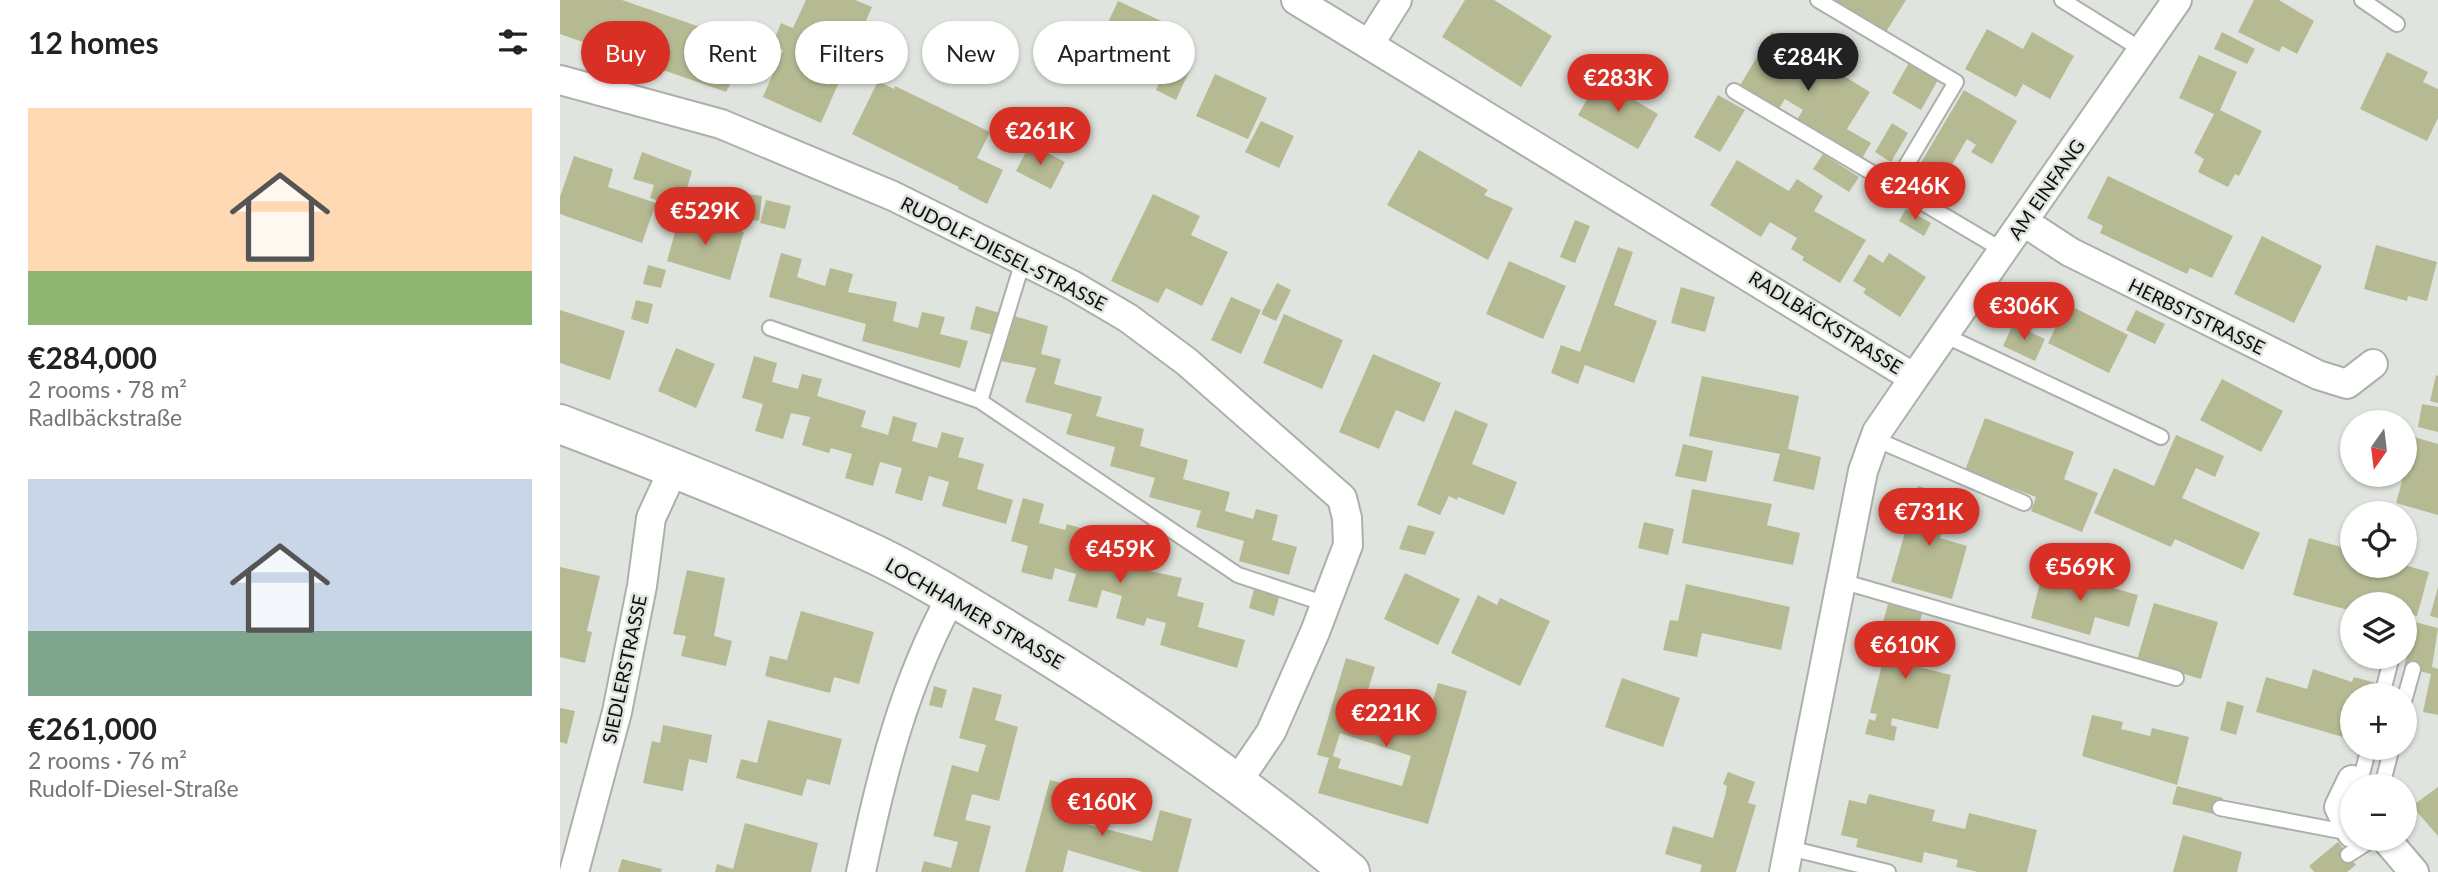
<!DOCTYPE html>
<meta charset="utf-8">
<style>
body{margin:0;font-family:Lato,sans-serif;background:#f2f2f2;color:#222;height:100vh;display:flex;flex-direction:column;font-size:26px;white-space:nowrap}
*{box-sizing:border-box;margin:0}
p{font-size:23px;color:#767676}
.icon{flex:none;width:38px;height:38px;fill:none;stroke:currentColor;stroke-width:2;stroke-linecap:round;stroke-linejoin:round}
.map{position:relative;flex:1;overflow:hidden}
.sheet{display:flex;flex-direction:column;background:#fff;width:560px}
.sheet>*{flex:none}
.guide{position:absolute;left:21px;top:21px;width:665px;height:63px;display:flex;gap:14px}
.needle{width:46px;rotate:194deg}
.controls{position:absolute;left:1780px;top:410px;display:grid;gap:14px}
.controls a{display:grid;place-items:center;width:77px;height:77px;border-radius:50%;background:#fff;box-shadow:0 2px 5px #0004;font-size:35px}
.price{position:absolute;translate:-50% -60px;padding:0 16px;border-radius:24px;background:#d93025;color:#fff;font-size:23px;line-height:46px;filter:drop-shadow(0 2px 4px #0008)}
.price::after{content:'';position:absolute;left:50%;top:42px;width:21px;height:16px;margin-left:-10px;background:inherit;clip-path:polygon(0 0,100% 0,50% 100%)}
.price.selected{background:#222;color:#fff}
ul{padding:0;list-style:none}
li{display:grid;align-content:center;gap:14px;height:371px;padding:0 28px}
li span{display:grid;place-items:center;height:217px;border-radius:0px;color:#555}
li>.icon{margin-inline-start:auto}
span .icon{width:126px;height:126px;fill:#fffc;stroke-width:1}
li b{font-size:30px}
h2{display:flex;justify-content:space-between;align-items:center;height:84px;padding:0 28px;font-size:30px}
.pill{padding:0 24px;border-radius:32px;background:#fff;box-shadow:0 2px 5px #0004;font-size:24px;line-height:63px}
.pill.selected{background:#d93025;color:#fff}
main{display:flex;flex:1;min-height:0}
.map>svg:first-child{display:block}
.building{fill:#b6ba93;fill-rule:evenodd}
.lines{fill:none;stroke-linecap:round;stroke-linejoin:round}
.lane-casing{stroke:#acb0aa;stroke-width:18}
.street-casing{stroke:#acb0aa;stroke-width:32}
.secondary-casing{stroke:#acb0aa;stroke-width:42}
.lane{stroke:#fff;stroke-width:14}
.street{stroke:#fff;stroke-width:28}
.secondary{stroke:#fff;stroke-width:38}
.labels{text-anchor:middle;dominant-baseline:central;stroke-width:5;stroke-linejoin:round;paint-order:stroke}
.street-label{font-size:19px;fill:#0d0f0c;stroke:#e0e4de}
</style>
<main>
<section class="sheet">
<h2>12 homes<svg class="icon" aria-label="filters" viewBox="0 0 24 24"><path d="M4 7h16M4 17h16"/><circle cx="9" cy="7" r="2"/><circle cx="15" cy="17" r="2"/></svg></h2>
<ul>
<li><span style="background:linear-gradient(#ffd9b3 75%,#8fb573 0)"><svg class="icon" aria-label="home" viewBox="0 0 24 24"><path d="M3 11l9-7 9 7M6 9v11h12V9"/></svg></span><div><b>€284,000</b><p>2 rooms · 78 m²</p><p>Radlbäckstraße</p></div></li>
<li><span style="background:linear-gradient(#c9d6e8 70%,#7fa58c 0)"><svg class="icon" aria-label="home" viewBox="0 0 24 24"><path d="M3 11l9-7 9 7M6 9v11h12V9"/></svg></span><div><b>€261,000</b><p>2 rooms · 76 m²</p><p>Rudolf-Diesel-Straße</p></div></li>
</ul>
</section>
<div class="map">
<svg width="1878" height="872" viewBox="0 0 1878 872">
<rect width="100%" height="100%" fill="#e0e4de"/>
<path class="building" d="M0,0H62L192,45L166,92L0,34Z
M246,0H295L312,7L261,123L203,97L223,50L212,45L221,23L233,28Z
M905,0H934L992,36L961,87L882,37Z
M1267,0H1346L1324,35Z
M1694,0H1719L1754,21L1737,54L1722,46L1719,52L1678,32Z
M558,1L610,25L599,47L633,63L616,100L596,90L603,74L590,68L588,73L536,48Z
M1427,29L1463,49L1472,32L1514,56L1490,99L1463,84L1456,97L1405,69Z
M1212,32L1252,56L1248,62L1266,72L1269,67L1310,92L1287,129L1311,143L1301,160L1236,121L1243,110L1225,99L1218,110L1179,87Z
M1662,32L1695,49L1687,64L1654,49Z
M1827,52L1868,72L1863,82L1878,89V118L1867,141L1800,109Z
M1639,55L1677,72L1660,110L1702,131L1679,176L1675,174L1668,187L1638,172L1644,159L1634,153L1654,114L1619,98Z
M1350,61L1379,78L1361,110L1332,93Z
M655,74L707,98L688,139L636,116Z
M1039,79L1098,114L1078,149L1018,115Z
M318,81L334,89L335,86L430,132L417,158L443,170L427,204L398,189L399,187L292,134Z
M1404,90L1457,121L1432,164L1411,152L1416,145L1407,139L1383,180L1359,166Z
M1158,95L1185,110L1160,152L1134,137Z
M701,121L734,136L719,168L685,152Z
M1332,123L1348,133L1331,162L1315,152Z
M470,144L505,162L491,189L456,171Z
M859,150L928,190L924,195L953,208L928,260L827,205Z
M82,152L132,171L125,195L111,191L107,203L90,198L94,185L73,179Z
M1263,154L1299,177L1289,192L1253,169Z
M14,156L53,169L48,187L96,203L82,243L0,214V197Z
M1177,160L1229,191L1237,179L1263,196L1254,211L1306,240L1280,283L1242,260L1244,257L1231,249L1237,238L1210,222L1201,237L1150,205Z
M1548,176L1673,236L1652,278L1630,268L1627,274L1540,233L1543,226L1527,218Z
M187,194L202,196L199,221L184,219Z
M593,194L640,216L631,235L668,252L642,306L606,288L598,303L551,281Z
M206,200L231,206L225,229L200,223Z
M1346,209L1371,223L1364,236L1339,221Z
M120,214L184,232L170,280L107,261Z
M1015,220L1030,226L1015,263L1000,257Z
M1702,236L1762,266L1734,323L1674,294Z
M1816,245L1877,262L1867,301L1848,296L1847,301L1804,289Z
M1058,247L1073,252L1054,305L1097,321L1074,383L1025,365L1018,384L991,373L1001,345L1020,352Z
M221,253L242,259L237,277L265,286L270,268L293,274L288,292L337,302L333,321L358,328L362,312L385,317L380,334L408,341L400,368L302,341L306,324L209,297Z
M1329,253L1366,277L1340,317L1303,293L1306,289L1293,281L1309,254L1323,263Z
M949,261L1006,286L983,339L926,314Z
M88,265L106,270L101,288L83,284Z
M717,283L731,290L716,321L701,314Z
M1121,287L1155,297L1145,332L1111,323Z
M671,297L701,310L681,354L651,340Z
M76,300L93,304L88,324L71,319Z
M1507,304L1568,335L1549,373L1488,343Z
M416,306L443,314L437,336L410,329Z
M0,310L65,331L50,380L0,363Z
M1576,310L1605,324L1595,344L1566,330Z
M724,314L783,340L762,389L703,363Z
M451,315L488,326L481,354L501,359L494,384L542,397L536,416L584,429L580,446L628,460L623,479L670,492L665,511L693,519L696,509L718,515L712,540L737,547L729,575L679,561L684,541L636,527L641,511L589,497L595,478L550,466L555,447L506,434L512,414L465,402L476,368L441,361Z
M1453,324L1485,339L1475,361L1443,346Z
M116,348L155,364L136,408L98,391Z
M813,354L881,383L864,422L836,410L819,449L779,432Z
M194,356L217,363L212,382L238,389L242,374L262,379L257,396L306,411L301,427L328,435L333,416L357,423L352,441L377,448L382,432L404,438L398,457L424,464L417,489L453,500L446,524L382,506L389,482L369,476L362,501L335,493L342,468L320,462L313,486L285,478L292,454L271,448L269,453L242,445L250,417L231,413L223,439L195,431L203,404L182,398Z
M1876,375L1878,376V403L1870,401Z
M1142,376L1239,396L1228,449L1261,457L1254,490L1213,481L1220,454L1129,436Z
M1662,379L1723,411L1701,452L1640,420Z
M1862,404L1878,407V432L1858,427Z
M895,410L928,424L912,464L957,482L944,515L898,497L897,500L889,496L880,515L857,505Z
M1425,418L1514,452L1504,479L1538,493L1522,532L1471,511L1476,497L1405,470Z
M1616,435L1664,456L1655,477L1636,468L1622,498L1700,533L1683,570L1615,539L1611,547L1534,513L1554,468L1594,486Z
M1854,437L1878,444V515L1836,503Z
M1123,444L1153,451L1146,482L1115,476Z
M1358,486L1392,496L1380,538L1407,546L1392,599L1331,582Z
M1132,489L1212,504L1207,525L1240,533L1233,565L1122,543Z
M463,498L484,504L479,523L505,530L507,524L530,531L526,548L551,556L555,542L578,548L572,567L622,578L617,596L644,603L638,627L685,640L677,668L600,645L606,623L587,618L584,626L556,618L562,596L542,590L537,608L508,601L516,574L495,568L492,580L461,572L468,546L451,541Z
M1084,522L1114,529L1108,555L1078,548Z
M848,525L875,532L865,555L839,549Z
M1749,538L1792,550V565H1844L1869,572L1857,616L1844,613V604H1792V611L1733,595Z
M0,567L40,576L27,631L32,632L25,663L0,657Z
M1484,568L1578,595L1569,627L1535,617L1530,635L1471,618Z
M127,570L165,578L154,636L172,641L166,666L121,656L126,636L113,634Z
M845,573L900,599L878,645L824,619Z
M696,582L721,590L714,616L689,608Z
M1126,584L1230,607L1221,650L1142,633L1137,657L1103,650L1110,620L1118,621Z
M1878,587V618L1870,616Z
M918,595L937,605L940,598L990,621L960,686L891,653Z
M1594,603L1658,622L1641,679L1577,660Z
M1328,604L1362,613L1355,642L1346,643L1343,663L1391,675L1378,729L1332,718L1331,725L1337,727L1334,741L1305,734L1309,719L1315,721L1317,714L1310,713L1328,640L1320,633Z
M241,611L314,632L299,684L274,677L270,693L205,676L210,656L227,660Z
M1855,622L1878,628L1872,667L1878,669V715L1863,712L1871,674L1844,667Z
M786,658L815,667L803,707L833,717L866,726L878,683L907,691L868,824L758,793L769,758L757,755ZM780,733L851,756L842,786L778,768L781,759L773,756Z
M1753,669L1792,682L1794,677L1820,684L1817,695H1792V713L1790,712L1783,737L1696,712L1706,677L1747,689Z
M1062,678L1120,698L1103,747L1045,727Z
M374,686L387,690L382,708L369,705Z
M413,687L442,695L435,720L458,727L439,801L412,794L405,820L431,826L419,872H361L364,861L391,868L398,842L373,836L392,765L418,772L426,745L399,738Z
M1667,701L1684,706L1676,735L1660,730Z
M0,708L15,711L7,744L0,742Z
M1532,715L1563,722L1561,729L1590,736L1592,728L1629,737L1617,785L1522,756Z
M208,720L282,739L270,785L247,779L242,796L176,778L181,759L197,763Z
M103,725L152,735L147,763L129,759L123,791L83,783L92,741L100,743Z
M1168,772L1195,782L1188,803L1196,805L1176,872H1140L1142,865L1105,854L1113,826L1153,838L1165,796L1167,786L1163,784Z
M490,780L524,789L515,821L592,841L600,810L632,819L618,872H582L508,850L503,872H465Z
M1617,786L1663,798L1658,815L1612,804Z
M1878,787V836L1852,806Z
M1309,794L1375,810L1372,821L1405,829L1409,813L1477,830L1467,872H1418L1396,867L1398,860L1364,852L1362,863L1296,847L1298,839L1281,835L1289,800L1306,804Z
M185,823L258,843L251,872H155L157,864L173,869Z
M1623,835L1682,852L1677,872H1613Z
M1778,842L1796,865L1787,872H1754L1749,866Z
M62,859L102,869L101,872H58Z"/>
<g class="lines">
<defs>
<path id="lane" d="M1258,0L1396,82L1334,186
M1502,0L1582,50
M1802,0L1837,24
M1174,91L1444,251
M463,261L420,401L678,575L766,604
M210,328L420,401
M1384,335L1601,437
M1315,439L1464,503
M1281,581L1616,678
M1822,695L1832,656
M1844,701L1853,669
M1799,786L1809,747
M1822,786L1832,747
M1660,808L1791,833
M1229,848L1328,872
M1788,855L1813,839"/>
<path id="street" d="M736,0L1354,378L1317,432L1303,471L1224,872
M810,43L837,0
M0,80L161,124L333,196L512,285L568,318L627,362L782,498L787,518L788,545L755,632L711,732L677,782
M1464,222L1510,252L1758,375L1787,384L1813,364
M1354,378L1617,0
M1792,833L1779,807L1792,780L1796,786
M1825,838L1854,872
M14,872L57,712L82,586L91,518L114,468
M301,872C321,776 344,683 392,596"/>
<path id="secondary" d="M0,424C105,464 211,506 314,554C368,580 419,613 470,644C581,713 690,788 790,872"/>
</defs>
<use href="#lane" class="lane-casing"/>
<use href="#street" class="street-casing"/>
<use href="#secondary" class="secondary-casing"/>
<use href="#lane" class="lane"/>
<use href="#street" class="street"/>
<use href="#secondary" class="secondary"/>
</g>
<g class="labels">
<g class="street-label">
<text transform="translate(1486 189) rotate(-55)">AM EINFANG</text>
<text transform="translate(444 253) rotate(27)">RUDOLF-DIESEL-STRASSE</text>
<text transform="translate(1637 316) rotate(26)">HERBSTSTRASSE</text>
<text transform="translate(1266 322) rotate(32)">RADLBÄCKSTRASSE</text>
<text transform="translate(415 613) rotate(30)">LOCHHAMER STRASSE</text>
<text transform="translate(64 669) rotate(-78)">SIEDLERSTRASSE</text>
</g>
</g>
</svg>
<div class="controls">
<a><svg class="needle" viewBox="-14 -14 28 28"><path d="M0-13l5 13h-10z" fill="#e53935"/><path d="M0 13l5-13h-10z" fill="#767676"/></svg></a>
<a><svg class="icon" aria-label="locate" viewBox="0 0 24 24"><circle cx="12" cy="12" r="6"/><path d="M12 2v4M12 18v4M2 12h4M18 12h4"/></svg></a>
<a><svg class="icon" aria-label="layers" viewBox="0 0 24 24"><path d="M12 4l9 5-9 5-9-5zM3 14l9 5 9-5"/></svg></a>
<a>+</a>
<a>−</a>
</div>
<b class="price selected" style="left:1248px;top:93px">€284K</b>
<b class="price" style="left:1058px;top:114px">€283K</b>
<b class="price" style="left:480px;top:167px">€261K</b>
<b class="price" style="left:1355px;top:222px">€246K</b>
<b class="price" style="left:145px;top:247px">€529K</b>
<b class="price" style="left:1464px;top:342px">€306K</b>
<b class="price" style="left:1369px;top:548px">€731K</b>
<b class="price" style="left:560px;top:585px">€459K</b>
<b class="price" style="left:1520px;top:603px">€569K</b>
<b class="price" style="left:1345px;top:681px">€610K</b>
<b class="price" style="left:826px;top:749px">€221K</b>
<b class="price" style="left:542px;top:838px">€160K</b>
<div class="guide">
<a class="pill selected">Buy</a>
<a class="pill">Rent</a>
<a class="pill">Filters</a>
<a class="pill">New</a>
<a class="pill">Apartment</a>
</div>
</div>
</main>
